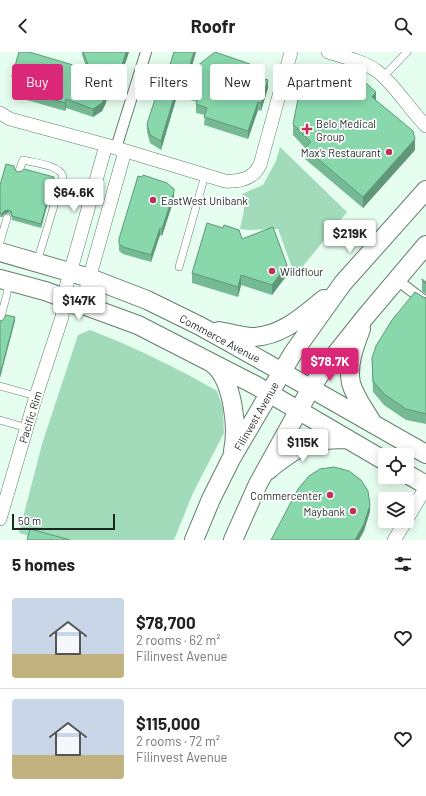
<!DOCTYPE html>
<meta charset="utf-8">
<style>
body{margin:0;font-family:Barlow,sans-serif;background:#f2f2f2;color:#222;height:100vh;display:flex;flex-direction:column;font-size:15px;white-space:nowrap}
*{box-sizing:border-box;margin:0}
p{font-size:13px;color:#767676}
.icon{flex:none;width:22px;height:22px;fill:none;stroke:currentColor;stroke-width:2;stroke-linecap:round;stroke-linejoin:round}
.map{position:relative;height:488px;overflow:hidden}
.panel{display:flex;flex-direction:column;background:#fff;flex:1}
.panel>*{flex:none}
.hud{position:absolute;left:12px;top:12px;width:402px;height:36px;display:flex;gap:8px}
.fabs{position:absolute;left:378px;top:396px;display:grid;gap:8px}
.fabs a{display:grid;place-items:center;width:36px;height:36px;border-radius:4px;background:#fff;box-shadow:0 2px 10px #0003;font-size:20px}
.scale{position:absolute;left:12px;bottom:10px;width:103px;box-sizing:border-box;padding-left:4px;border:2px solid #1d2621;border-top:0;font-size:11px;line-height:14px;white-space:nowrap;color:#1d2621;-webkit-text-stroke:3px #fff;paint-order:stroke}
.price{position:absolute;translate:-50% -34px;padding:0 9px;border-radius:4px;background:#fff;color:#222;font-size:13px;line-height:26px;filter:drop-shadow(0 1px 2px #0008)}
.price::after{content:'';position:absolute;left:50%;top:24px;width:12px;height:9px;margin-left:-6px;background:inherit;clip-path:polygon(0 0,100% 0,50% 100%)}
.price.selected{background:#db2777;color:#fff}
ul{padding:0;list-style:none}
li{display:flex;align-items:center;gap:12px;height:100px;padding:0 12px}
li+li{border-top:1px solid #e0e0e0}
li span{display:grid;place-items:center;flex:none;width:112px;height:80px;border-radius:4px;color:#555}
li>.icon{margin-inline-start:auto}
span .icon{width:48px;height:48px;fill:#fffc;stroke-width:1}
li b{font-size:17px}
h2{display:flex;justify-content:space-between;align-items:center;height:48px;padding:0 12px;font-size:17px}
.chip{padding:0 14px;border-radius:4px;background:#fff;box-shadow:0 2px 10px #0003;font-size:14px;line-height:36px}
.chip.selected{background:#db2777;color:#fff}
header{display:flex;justify-content:space-between;align-items:center;height:52px;padding:0 12px;background:#fff;font-size:18px;font-weight:700}
.map>svg:first-child{display:block}
.green{fill:#a2dbba}
.lines{fill:none;stroke-linecap:round;stroke-linejoin:round}
.service-casing{stroke:#667c6f;stroke-width:8}
.pedestrian-casing{stroke:#667c6f;stroke-width:12}
.minor-casing{stroke:#667c6f;stroke-width:14}
.secondary-casing{stroke:#667c6f;stroke-width:20}
.service{stroke:#fff;stroke-width:7}
.pedestrian{stroke:#fff;stroke-width:10}
.minor{stroke:#fff;stroke-width:13}
.secondary{stroke:#fff;stroke-width:18}
.wall{fill:#75ba94}
.shaded-wall{fill:#5f9778}
.building{fill:#88d8ac;stroke:#5f9778}
.poi-dot{fill:#bf2f58;stroke:#fff;stroke-width:1.5}
.labels{text-anchor:middle;dominant-baseline:central;stroke-width:3.5;stroke-linejoin:round;paint-order:stroke}
.poi-label{font-size:11px;fill:#1d2621;stroke:#fff;text-anchor:start}
.street-label{font-size:11px;fill:#1d2621;stroke:#fff}
</style>
<header><svg class="icon" aria-label="back" viewBox="0 0 24 24"><path d="M15 5l-7 7 7 7"/></svg>Roofr<svg class="icon" aria-label="search" viewBox="0 0 24 24"><circle cx="10" cy="10" r="6"/><path d="M15 15l6 6"/></svg></header>
<div class="map">
<svg width="426" height="488" viewBox="0 0 426 488">
<rect width="100%" height="100%" fill="#e6feef"/>
<path class="green" d="M280,95L347,160L295,224L278,177L249,178L240,177L244,159L242,142L263,133L276,109Z
M90,278C134,295 176,315 217,339L223,356L224,381L193,441L174,488H42L19,481L42,392L78,283Z"/>
<g class="lines">
<defs>
<path id="service" d="M383,25L407,0
M19,119L23,108C35,111 59,113 63,124L37,210
M0,190L7,166
M179,215L205,123
M0,268L7,242L8,229
M0,334L36,344
M0,368L27,376"/>
<path id="pedestrian" d="M116,96L146,0
M397,228L426,250"/>
<path id="minor" d="M328,0C344,5 363,9 377,19C396,34 409,57 426,74
M0,61L10,67L106,93L225,129C240,130 253,127 260,113L291,0
M75,256L82,252L125,99
M0,467L36,344L62,265L63,246L106,93
M407,467L426,435
M394,488L406,469"/>
<path id="secondary" d="M0,200L90,226L147,248L200,274L268,312L426,402
M0,227L45,239L138,273L255,333L385,409
M361,277C355,293 347,313 351,331C355,346 366,359 373,372
M219,279C230,281 242,285 253,285C282,284 303,264 324,247
M213,312C233,328 238,375 233,399
M269,418C273,413 279,410 284,406C307,389 319,387 348,387
M407,422L426,433
M194,488L211,447L231,407L293,301L343,231L426,138
M233,488L258,432L311,336L323,318L366,264L426,193"/>
</defs>
<use href="#service" class="service-casing"/>
<use href="#pedestrian" class="pedestrian-casing"/>
<use href="#minor" class="minor-casing"/>
<use href="#secondary" class="secondary-casing"/>
<use href="#service" class="service"/>
<use href="#pedestrian" class="pedestrian"/>
<use href="#minor" class="minor"/>
<use href="#secondary" class="secondary"/>
</g>
<path class="wall" d="M82,0H129L121,24L115,23L105,53L102,59L93,65L66,56L65,59L20,46L12,32V24L87,17L82,3Z
M174,0H196L190,20H250V22L268,36L261,59L258,58L248,87L204,73L205,63L196,61V52L197,50L177,44L161,98L150,91L147,80V72L160,45Z
M322,25L376,49L415,98L363,156L305,107V96L293,83V72Z
M15,118L18,120L54,128L41,176L12,168L11,163L8,161L4,162L2,165H0V133Z
M174,147L162,184L160,183L151,210L123,202L119,199V187Z
M242,187L287,223L272,243L241,233L238,245L192,231V221Z
M422,228L426,230V242L422,239Z
M426,245V372L406,368L384,353L373,340L372,317V306L425,246Z"/>
<path class="shaded-wall" d="M126,0H129L121,24V16Z
M194,0H196L187,31V22Z
M250,12V20L247,30V21Z
M115,14V23L105,53L102,59L93,65V57Z
M268,28V36L261,59V51Z
M177,35V44L161,98V89Z
M376,40V51L372,45Z
M66,47V56L65,59V51Z
M258,50V58L248,87V79Z
M415,87V98L363,156V145Z
M54,125V128L41,176V172Z
M174,140V147L162,184V177Z
M8,158V161L4,162L2,165V162L4,159Z
M160,176V183L151,210V203Z
M287,213V223L272,243V233Z
M241,223V233L238,245V235Z
M15,265V269L0,326V323Z
M370,453V460L364,479L359,488H355Z"/>
<path class="building" d="M19,0H29L90,18L83,0H126L121,16L115,14L105,45L102,51L93,57L66,47L65,51L20,37L12,24Z
M174,0H194L187,22L215,0L250,12L247,21L268,28L261,51L258,50L248,79L204,65L207,56L196,52L200,43L177,35L161,89L150,83L147,72L156,44L160,45Z
M334,12L352,28L357,23L376,40L372,45L413,79L415,87L363,145L305,96L311,90L293,72L300,37L316,19L322,25Z
M6,112L14,114L15,118L18,120L22,119L24,117L54,125L41,172L12,164L11,159L8,158L4,159L2,162L0,161V133Z
M143,123L167,131L174,137V140L162,177L160,176L151,203L123,195L119,192V187L138,124L142,125Z
M207,171L223,176L224,173L239,178L242,187L273,175L287,213L272,233L241,223L238,235L192,221Z
M422,227L426,230V232L422,228Z
M415,240L425,246L426,245V362L406,357L384,342L373,329L372,306L376,294L392,268Z
M6,263L15,265L0,323V269L3,268Z
M334,415L349,419L361,428L368,439L370,453L364,472L355,488H271L298,437L309,424L320,417Z
M30,477L70,488H27Z"/>
<g class="poi-dot">
<path d="M305 71h4v4h4v4h-4v4h-4v-4h-4v-4h4z"/>
<circle cx="389" cy="100" r="4"/>
<circle cx="153" cy="148" r="4"/>
<circle cx="272" cy="219" r="4"/>
<circle cx="330" cy="443" r="4"/>
<circle cx="353" cy="459" r="4"/>
</g>
<g class="labels">
<g class="poi-label">
<text x="316" y="71">Belo Medical<tspan x="316" dy="13">Group</tspan></text>
<text x="381" y="100" text-anchor="end">Max's Restaurant</text>
<text x="161" y="148">EastWest Unibank</text>
<text x="280" y="219">Wildflour</text>
<text x="322" y="443" text-anchor="end">Commercenter</text>
<text x="345" y="459" text-anchor="end">Maybank</text>
</g>
<g class="street-label">
<text transform="translate(220 286) rotate(28)">Commerce Avenue</text>
<text transform="translate(256 364) rotate(-60)">Filinvest Avenue</text>
<text transform="translate(30 365) rotate(-73)">Pacific Rim</text>
</g>
</g>
</svg>
<div class="fabs">
<a><svg class="icon" aria-label="locate" viewBox="0 0 24 24"><circle cx="12" cy="12" r="6"/><path d="M12 2v4M12 18v4M2 12h4M18 12h4"/></svg></a>
<a><svg class="icon" aria-label="layers" viewBox="0 0 24 24"><path d="M12 4l9 5-9 5-9-5zM3 14l9 5 9-5"/></svg></a>
</div>
<div class="scale">50 m</div>
<b class="price" style="left:74px;top:161px">$64.6K</b>
<b class="price" style="left:350px;top:202px">$219K</b>
<b class="price" style="left:79px;top:269px">$147K</b>
<b class="price selected" style="left:330px;top:330px">$78.7K</b>
<b class="price" style="left:303px;top:411px">$115K</b>
<div class="hud">
<a class="chip selected">Buy</a>
<a class="chip">Rent</a>
<a class="chip">Filters</a>
<a class="chip">New</a>
<a class="chip">Apartment</a>
</div>
</div>
<section class="panel">
<h2>5 homes<svg class="icon" aria-label="filters" viewBox="0 0 24 24"><path d="M4 7h16M4 17h16"/><circle cx="9" cy="7" r="2"/><circle cx="15" cy="17" r="2"/></svg></h2>
<ul>
<li><span style="background:linear-gradient(#c9d6e8 70%,#c2b280 0)"><svg class="icon" aria-label="home" viewBox="0 0 24 24"><path d="M3 11l9-7 9 7M6 9v11h12V9"/></svg></span><div><b>$78,700</b><p>2 rooms · 62 m²</p><p>Filinvest Avenue</p></div><svg class="icon" aria-label="heart" viewBox="0 0 24 24"><path d="M12 20l-8-8c-3-5 5-10 8-4 3-6 11-1 8 4z"/></svg></li>
<li><span style="background:linear-gradient(#c9d6e8 70%,#c2b280 0)"><svg class="icon" aria-label="home" viewBox="0 0 24 24"><path d="M3 11l9-7 9 7M6 9v11h12V9"/></svg></span><div><b>$115,000</b><p>2 rooms · 72 m²</p><p>Filinvest Avenue</p></div><svg class="icon" aria-label="heart" viewBox="0 0 24 24"><path d="M12 20l-8-8c-3-5 5-10 8-4 3-6 11-1 8 4z"/></svg></li>
</ul>
</section>
